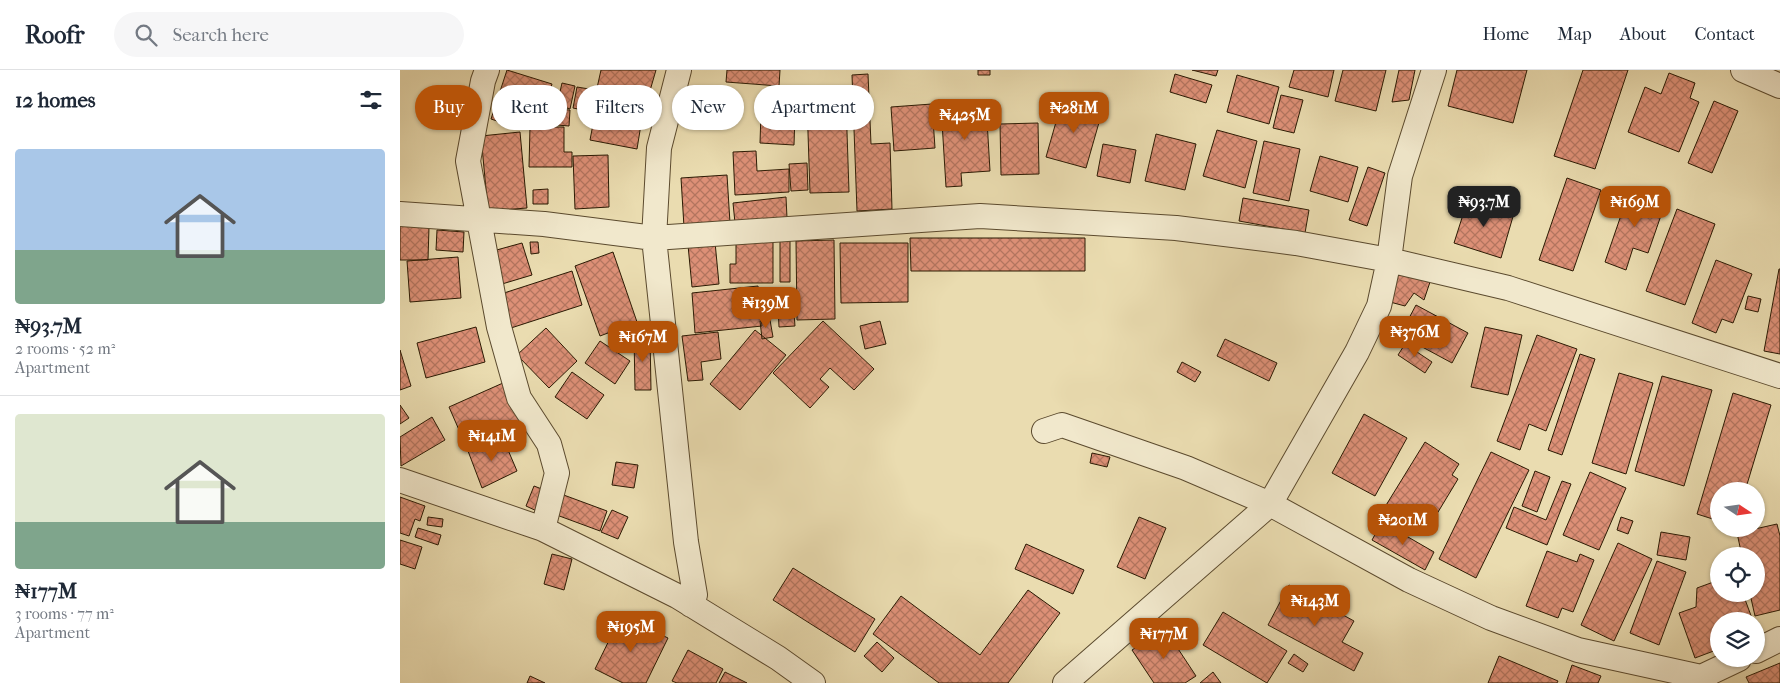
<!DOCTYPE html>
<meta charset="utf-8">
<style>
body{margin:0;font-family:"IM FELL French Canon",serif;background:#f6f6f7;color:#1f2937;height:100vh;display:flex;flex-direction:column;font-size:19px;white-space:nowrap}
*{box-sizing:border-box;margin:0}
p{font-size:16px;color:#747a83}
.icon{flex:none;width:28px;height:28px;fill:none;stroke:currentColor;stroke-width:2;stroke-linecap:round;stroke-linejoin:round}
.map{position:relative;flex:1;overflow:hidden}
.panel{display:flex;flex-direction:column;background:#fff;width:400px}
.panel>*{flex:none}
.banner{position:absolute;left:15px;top:15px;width:475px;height:45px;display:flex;gap:10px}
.needle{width:32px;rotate:103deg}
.fabs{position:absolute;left:1310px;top:412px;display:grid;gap:10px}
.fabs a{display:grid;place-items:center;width:55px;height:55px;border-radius:50%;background:#fff;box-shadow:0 1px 4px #0004;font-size:25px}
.price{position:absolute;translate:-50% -42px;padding:0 11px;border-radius:10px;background:#b45309;color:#fff;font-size:16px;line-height:32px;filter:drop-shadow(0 1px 2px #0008)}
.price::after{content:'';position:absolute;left:50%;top:30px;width:15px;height:11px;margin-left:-8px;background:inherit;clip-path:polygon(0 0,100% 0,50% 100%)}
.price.selected{background:#222;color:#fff}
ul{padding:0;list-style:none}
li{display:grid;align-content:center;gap:10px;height:265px;padding:0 15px}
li+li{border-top:1px solid #e0e1e3}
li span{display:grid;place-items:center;height:155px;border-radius:5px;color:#555}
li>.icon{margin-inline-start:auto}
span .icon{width:90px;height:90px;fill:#fffc;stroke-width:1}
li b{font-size:21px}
h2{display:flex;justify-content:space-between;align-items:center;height:60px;padding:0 15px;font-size:21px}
.chip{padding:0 18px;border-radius:22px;background:#fff;box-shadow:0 1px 4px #0004;font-size:18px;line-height:45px}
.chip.selected{background:#b45309;color:#fff}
header{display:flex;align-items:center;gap:30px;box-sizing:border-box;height:70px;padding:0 25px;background:#fff;border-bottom:1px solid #e0e1e3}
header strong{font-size:24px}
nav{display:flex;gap:28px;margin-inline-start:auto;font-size:18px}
.search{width:350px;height:45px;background:#f6f6f7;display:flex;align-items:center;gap:12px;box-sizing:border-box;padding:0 18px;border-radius:28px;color:#747a83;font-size:19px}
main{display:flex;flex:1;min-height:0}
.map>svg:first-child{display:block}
.building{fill:url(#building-cross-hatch);stroke:#2b1a03}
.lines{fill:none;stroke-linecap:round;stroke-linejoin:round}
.minor-casing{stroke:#5b4a2e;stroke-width:26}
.minor{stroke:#f1e8cc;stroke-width:24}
</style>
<header>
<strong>Roofr</strong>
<div class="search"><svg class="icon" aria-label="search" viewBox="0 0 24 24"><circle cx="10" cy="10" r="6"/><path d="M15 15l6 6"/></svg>Search here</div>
<nav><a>Home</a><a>Map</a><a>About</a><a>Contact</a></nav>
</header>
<main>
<section class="panel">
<h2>12 homes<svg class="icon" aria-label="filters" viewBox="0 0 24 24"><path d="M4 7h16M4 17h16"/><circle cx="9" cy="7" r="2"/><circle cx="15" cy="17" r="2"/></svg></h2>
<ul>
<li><span style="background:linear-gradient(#a9c7e8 65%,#7fa58c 0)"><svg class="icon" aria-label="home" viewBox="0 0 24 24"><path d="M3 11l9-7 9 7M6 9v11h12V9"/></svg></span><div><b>₦93.7M</b><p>2 rooms · 52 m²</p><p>Apartment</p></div></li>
<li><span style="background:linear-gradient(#dfe7d0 70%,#7fa58c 0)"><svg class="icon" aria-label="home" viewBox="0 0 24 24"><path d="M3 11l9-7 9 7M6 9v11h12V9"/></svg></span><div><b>₦177M</b><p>3 rooms · 77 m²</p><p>Apartment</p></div></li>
</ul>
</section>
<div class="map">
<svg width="1380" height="613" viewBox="0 0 1380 613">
<defs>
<pattern id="building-cross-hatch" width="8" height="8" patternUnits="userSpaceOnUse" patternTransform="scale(1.25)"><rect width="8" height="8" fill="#dd9077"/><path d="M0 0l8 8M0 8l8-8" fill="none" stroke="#b3755f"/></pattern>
</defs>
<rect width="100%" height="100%" fill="#eadcb0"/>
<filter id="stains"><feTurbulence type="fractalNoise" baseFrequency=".004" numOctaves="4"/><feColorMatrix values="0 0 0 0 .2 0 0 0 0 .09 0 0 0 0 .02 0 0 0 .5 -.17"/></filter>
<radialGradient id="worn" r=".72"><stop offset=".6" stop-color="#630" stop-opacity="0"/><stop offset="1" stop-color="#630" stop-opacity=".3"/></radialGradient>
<path class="building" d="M107,0L152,14L139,55L121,49L118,58L91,49Z
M201,0H256L247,31L197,18Z
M327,0H380L379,16L326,12Z
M578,0H590V5H578Z
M792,0H818L816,6Z
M894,0H934L928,27L889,17Z
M943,0H986L976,41L935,31Z
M999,0H1015L1009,30L992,32Z
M1057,0H1127L1113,53L1048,36Z
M1183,0H1228L1195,99L1154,86Z
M1269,3L1295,13L1290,28L1299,32L1279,82L1228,62L1245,17L1261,24Z
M468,4L471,74L490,73L492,139L457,141L452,5Z
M775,4L812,15L806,33L770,22Z
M837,5L879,17L869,54L827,42Z
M162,13L175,16L170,39L157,35Z
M177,17L195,20L192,33L184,32L183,40L173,38Z
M881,25L903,30L894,63L873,58Z
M198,28L244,36L237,79L190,70Z
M662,31L702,42L686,98L646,87Z
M1314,31L1338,41L1312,103L1288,93Z
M446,32L449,122L410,123L407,33Z
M586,33L590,101L561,103L562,116L546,117L541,36Z
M532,34L535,78L494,81L491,37Z
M146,39L170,40L169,56L145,54Z
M361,42L395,44L394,75L360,73Z
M638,53L639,104L601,105L600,54Z
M130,57H164V82H172V97H129Z
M817,60L857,71L845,118L803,106Z
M120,62L127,138L88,141L81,66Z
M756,64L796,74L785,120L745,111Z
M864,71L900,79L889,131L853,123Z
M703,74L736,80L730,113L697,106Z
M356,81L357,101L389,99V122L335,125L333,82Z
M208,85L209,137L175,139L173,86Z
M920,86L958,97L948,132L910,121Z
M407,93L408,120L391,121L389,94Z
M968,97L985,103L967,156L949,150Z
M327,105L330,153L284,157L281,108Z
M1167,108L1201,120L1173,201L1139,190Z
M148,119V134H133V120Z
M1230,119L1266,131L1248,183L1233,178L1226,200L1205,192Z
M386,127L387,148L335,153L333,133Z
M843,128L909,140L905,163L839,151Z
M1068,129L1114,143L1101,188L1054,173Z
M1277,139L1315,154L1285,235L1246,221Z
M0,156L29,157L28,190H0Z
M37,160L64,162L63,182L36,180Z
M510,168H685V201H511Z
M380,169H390V212H380Z
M434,170L435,249L397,250L396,171Z
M336,171H373V213H330V194H336Z
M130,172H138L139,183L131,184Z
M315,172L319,214L292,217L288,175Z
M122,173L132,205L102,214L93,181Z
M440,173H508V232L441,233Z
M213,182L237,252L200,266L175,196Z
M58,187L61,228L10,232L7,191Z
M1316,190L1352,204L1333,253L1322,249L1316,263L1292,253Z
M999,199L1031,209L1024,230L1014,223L1005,236L990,232Z
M1379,199H1380V284L1364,281Z
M172,201L182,235L111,258L101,224Z
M358,216L362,256L295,263L292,223Z
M377,219H392L395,256L379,257Z
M1348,226L1361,229L1358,242L1345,239Z
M1016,235L1068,263L1052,293L1000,265Z
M370,250L373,267L362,269L360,251Z
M423,251L474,299L454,320L430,298L420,309L429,317L410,338L373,303Z
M480,251L486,274L465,279L460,256Z
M76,257L85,292L26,308L17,273Z
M1085,257L1122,265L1108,325L1071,317Z
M146,258L177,291L149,318L117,285Z
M355,260L386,285L340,340L310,314Z
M318,262L321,289L301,292L303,310L288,311L282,266Z
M1137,265L1177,279L1146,361L1129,354L1120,380L1097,371Z
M234,266H250L251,320H235Z
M825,269L877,293L869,311L817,286Z
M200,271L230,291L215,314L185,293Z
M1005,274L1032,292L1025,303L998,285Z
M0,280L11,316L0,320Z
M1180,284L1195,289L1162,385L1148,380Z
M782,292L801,302L795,312L777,302Z
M172,302L204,325L187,349L155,327Z
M1219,303L1253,313L1226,404L1192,393Z
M1262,306L1312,320L1284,416L1235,401Z
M103,313L120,351L66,376L49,337Z
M1333,323L1371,335L1345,421H1319V451L1297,444Z
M0,335L9,348L0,354Z
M964,344L1007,368L975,426L932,403Z
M32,347L45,370L1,396L0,367Z
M102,366L117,401L82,418L68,381Z
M1025,372L1059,394L1052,405L1058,409L1029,457L1016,449L1008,462L980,445Z
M1091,382L1129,400L1076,508L1039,489Z
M692,383L710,387L707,397L690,393Z
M216,392L238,395L234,418L212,415Z
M1135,401L1150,407L1137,442L1122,436Z
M1190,402L1226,418L1199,480L1163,465Z
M1162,411L1171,414L1147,475L1106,458L1114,437L1146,450Z
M134,416L147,421L139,442L126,436Z
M161,424L207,441L200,461L154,444Z
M0,427L25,436L20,451L15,449L9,466L0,463Z
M212,440L228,447L218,469L201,462Z
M28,447L43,449L42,457L27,455Z
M739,447L766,458L745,509L717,497Z
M1221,447L1233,451L1228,464L1217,460Z
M982,452L1034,482L1025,500L972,470Z
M1377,454L1380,466V540L1355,546L1350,524H1356V486H1342L1337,463Z
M18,458L41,465L38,475L15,467Z
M1261,462L1290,467L1286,490L1257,485Z
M0,470L22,477L15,499L0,494Z
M1218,473L1252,489L1214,571L1181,555Z
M626,474L684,500L673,524L615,499Z
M1147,481L1177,492L1180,484L1194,490L1173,542L1162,538L1158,548L1126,536Z
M152,484L172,489L164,520L144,514Z
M1257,491L1286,502L1259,575L1230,563Z
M393,498L475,549L455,582L373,530Z
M1319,510V524H1343L1353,551H1319V579L1295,588L1279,543L1296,537L1297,518Z
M889,515L954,551L942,572L963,583L954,601L868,555Z
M628,520L660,543L608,613H539L473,564L501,526L580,585Z
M823,542L887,581L867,613L803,575Z
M221,546L268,568L246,613H223L195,599Z
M765,559L796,606L785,613H754L732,580Z
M477,572L494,588L482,602L464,586Z
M288,580L323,599L316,613H277L272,611Z
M894,584L908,594L903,602L888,593Z
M1099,586L1158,611L1157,613H1088Z
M1380,593V613H1349L1346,607Z
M1172,595L1201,606L1198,613H1166Z
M325,602L347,613H319Z
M813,602L821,613H800Z
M130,606L145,613H127Z"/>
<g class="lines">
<defs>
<path id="minor" d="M87,0L83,11L68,91L99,257L119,328L149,374L157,403L143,459
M279,0L259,78L254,168L286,472L295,525L291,535
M1343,0L1380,16
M0,144L144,154L254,168L580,146L776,158L896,173L989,190L1108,218L1380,306
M644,361L662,355L786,398L870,434L1009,510L1091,548L1178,580L1301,607L1305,613
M0,410L143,459L277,526L378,588L413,613
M1356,581L1380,569
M1301,607L1339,589
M665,613L870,434L957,282L979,236L989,190L1000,106L1034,0"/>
</defs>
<use href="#minor" class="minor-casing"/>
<use href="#minor" class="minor"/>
</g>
<rect width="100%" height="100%" filter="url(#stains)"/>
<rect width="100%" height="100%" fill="url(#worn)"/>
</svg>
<div class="fabs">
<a><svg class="needle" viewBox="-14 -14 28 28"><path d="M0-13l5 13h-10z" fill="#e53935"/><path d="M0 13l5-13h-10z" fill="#747a83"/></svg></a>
<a><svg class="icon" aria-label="locate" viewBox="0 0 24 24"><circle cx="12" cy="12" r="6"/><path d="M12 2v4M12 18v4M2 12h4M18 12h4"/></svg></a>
<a><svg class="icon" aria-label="layers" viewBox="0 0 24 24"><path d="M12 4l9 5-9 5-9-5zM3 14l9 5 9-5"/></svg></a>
</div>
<b class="price" style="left:674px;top:64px">₦281M</b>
<b class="price" style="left:565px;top:71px">₦425M</b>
<b class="price selected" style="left:1084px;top:158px">₦93.7M</b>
<b class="price" style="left:1235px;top:158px">₦169M</b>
<b class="price" style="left:366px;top:259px">₦139M</b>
<b class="price" style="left:1015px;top:288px">₦376M</b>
<b class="price" style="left:243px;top:293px">₦167M</b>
<b class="price" style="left:92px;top:392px">₦141M</b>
<b class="price" style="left:1003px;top:476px">₦201M</b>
<b class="price" style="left:915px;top:557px">₦143M</b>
<b class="price" style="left:231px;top:583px">₦195M</b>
<b class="price" style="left:764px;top:590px">₦177M</b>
<div class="banner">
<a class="chip selected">Buy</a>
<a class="chip">Rent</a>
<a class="chip">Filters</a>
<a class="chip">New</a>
<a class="chip">Apartment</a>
</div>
</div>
</main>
